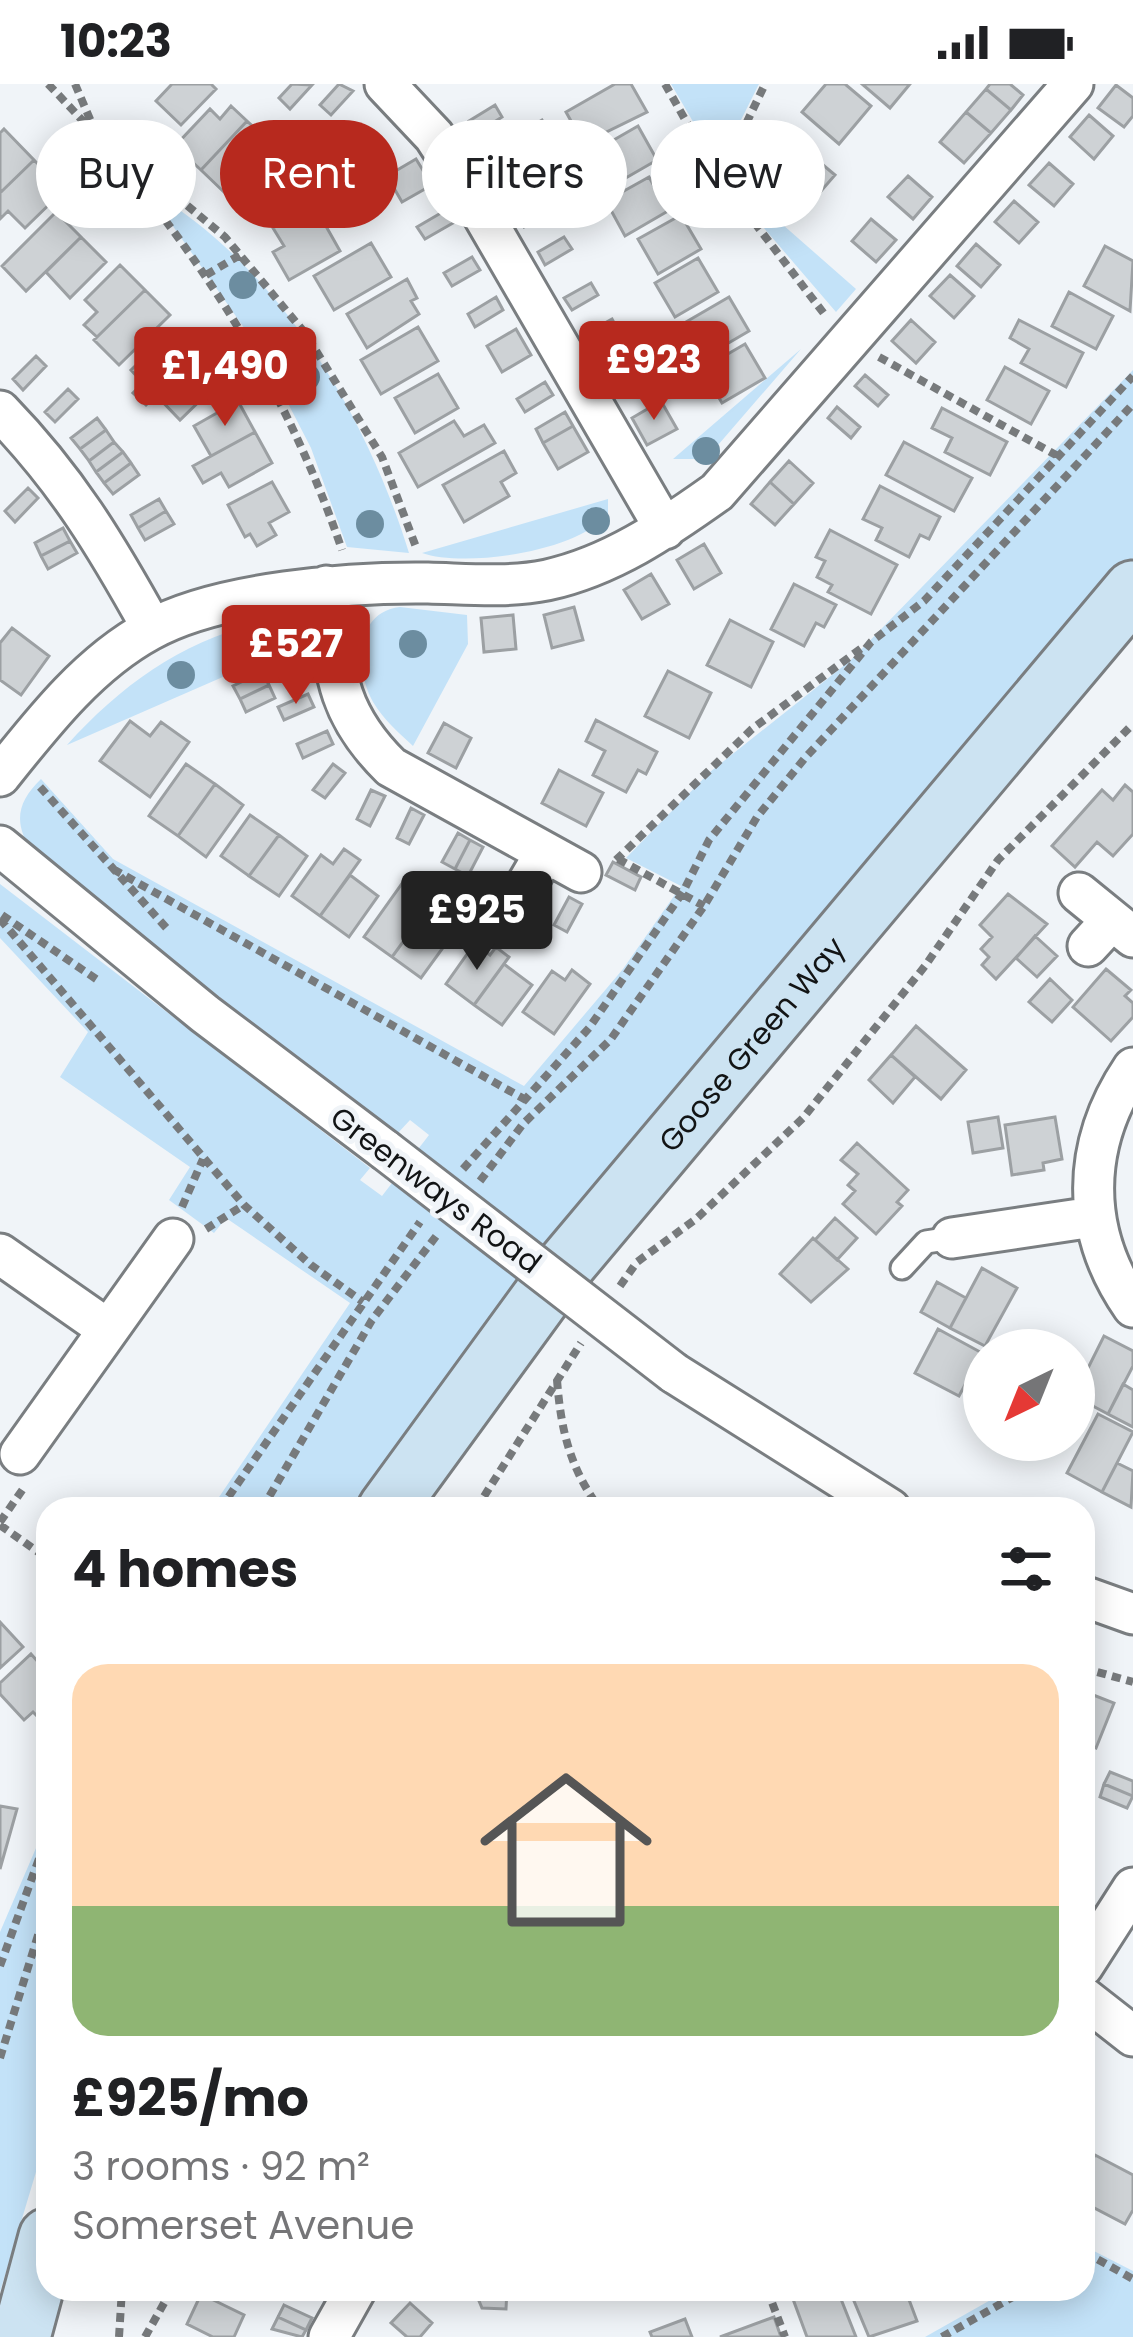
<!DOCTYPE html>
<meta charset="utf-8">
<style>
body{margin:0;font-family:Poppins,sans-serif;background:#f6f6f6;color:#202124;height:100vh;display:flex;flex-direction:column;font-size:45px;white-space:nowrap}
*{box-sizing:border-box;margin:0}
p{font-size:39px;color:#757577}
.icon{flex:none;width:66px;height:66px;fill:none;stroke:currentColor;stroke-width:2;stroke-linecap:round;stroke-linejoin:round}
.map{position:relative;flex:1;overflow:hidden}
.drawer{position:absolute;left:36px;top:1413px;width:1059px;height:804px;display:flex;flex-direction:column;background:#fff;border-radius:36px;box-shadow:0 6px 30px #0003}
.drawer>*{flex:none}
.banner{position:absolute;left:36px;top:36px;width:1062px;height:108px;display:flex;gap:24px}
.needle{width:78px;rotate:223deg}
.fabs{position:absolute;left:963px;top:1245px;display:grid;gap:24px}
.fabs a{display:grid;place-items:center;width:132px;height:132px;border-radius:50%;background:#fff;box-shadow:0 6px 30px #0003;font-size:60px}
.price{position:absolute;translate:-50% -102px;padding:0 27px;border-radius:12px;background:#b7291e;color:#fff;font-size:39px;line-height:78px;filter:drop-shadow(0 3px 6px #0008)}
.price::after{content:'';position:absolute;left:50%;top:72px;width:36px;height:27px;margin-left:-18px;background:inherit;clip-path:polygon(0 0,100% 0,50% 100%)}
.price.active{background:#222;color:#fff}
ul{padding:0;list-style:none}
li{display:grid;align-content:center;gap:24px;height:636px;padding:0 36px}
li span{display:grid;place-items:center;height:372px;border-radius:36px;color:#555}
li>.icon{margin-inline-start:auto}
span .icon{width:216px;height:216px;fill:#fffc;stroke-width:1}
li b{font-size:51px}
h2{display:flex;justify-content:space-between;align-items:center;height:144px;padding:0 36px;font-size:51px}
.tag{padding:0 42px;border-radius:54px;background:#fff;box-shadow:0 6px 30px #0003;font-size:42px;line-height:108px}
.tag.active{background:#b7291e;color:#fff}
.status{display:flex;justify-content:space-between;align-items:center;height:84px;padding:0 60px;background:#fff;direction:ltr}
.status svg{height:33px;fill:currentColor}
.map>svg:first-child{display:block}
.green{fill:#c3e2f8}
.building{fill:#ced2d5;stroke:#9ca0a3;stroke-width:3}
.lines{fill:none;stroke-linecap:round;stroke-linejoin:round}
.service-casing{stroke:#7a7e81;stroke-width:27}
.minor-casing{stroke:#7a7e81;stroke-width:45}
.secondary-casing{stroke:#7a7e81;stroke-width:63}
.path{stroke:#777a7c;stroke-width:8;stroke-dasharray:9 6;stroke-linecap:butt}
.service{stroke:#fff;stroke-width:21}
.minor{stroke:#fff;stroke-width:39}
.secondary{stroke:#cce3f2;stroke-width:57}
.minor-bridge-casing{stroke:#7a7e81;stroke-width:45;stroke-linecap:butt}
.minor-bridge{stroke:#fff;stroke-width:39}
.tree{fill:#6c8da0}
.labels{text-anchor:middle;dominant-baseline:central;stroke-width:10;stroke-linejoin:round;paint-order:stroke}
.street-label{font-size:30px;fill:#121415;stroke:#f0f4f8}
</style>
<div class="status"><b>10:23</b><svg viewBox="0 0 49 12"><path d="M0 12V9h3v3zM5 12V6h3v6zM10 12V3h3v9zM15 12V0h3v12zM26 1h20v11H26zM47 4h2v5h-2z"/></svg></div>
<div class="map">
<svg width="1133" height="2253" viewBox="0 0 1133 2253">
<rect width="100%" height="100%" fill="#f0f4f8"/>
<path class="green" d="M671,0H759L738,42L730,101Z
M741,104L856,205L836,228L739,115Z
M147,105C277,180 366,329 409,469L347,463L311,364L263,271Z
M801,265L712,368L699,375H673Z
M1133,286V474L362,1425H211L350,1219L226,1134L214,1149L169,1116L190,1083L60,993L88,948L0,854V800L370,1084L360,1096L382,1112L429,1051L410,1036L397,1050L34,770C13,741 16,719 41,695L113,775L524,1002L623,885L681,802L626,774L710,688L851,576Z
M608,415V429C580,468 464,484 422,469Z
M400,523L467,531L468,560L413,662C398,648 384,636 373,618C355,586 354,528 400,523Z
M273,536L291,537L305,557L67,661C124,598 188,553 273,536Z
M48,1736V2048L0,2208V1848Z
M1090,2165L1133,2187V2253H925L1010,2205H1083V2167Z"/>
<path class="building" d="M172,0H211L216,5L181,41L156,17Z
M292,0L312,1L290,25L279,14Z
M339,0L353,7L331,31L320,21Z
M615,0H631L647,28L590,56L582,43L576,46L566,28Z
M826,0H845L871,22L839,60L802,28Z
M862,0H910L890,24Z
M990,0H1010L1023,11L1011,26L986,5Z
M1116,1L1133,14V32L1124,43L1098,24Z
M986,5L1011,26L991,49L966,28Z
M495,21L502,33L477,49L469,37Z
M231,22L247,37L201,86L175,62L210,25L220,35Z
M966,28L991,49L964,79L940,58Z
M1089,31L1113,52L1094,75L1070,53Z
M542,36L550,49L524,64L516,52Z
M247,37L261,50L249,63L261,74L226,110L201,86Z
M638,42L657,76L598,110L590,96L576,104L565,84Z
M4,45L34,76L0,109V49Z
M798,60L835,91L802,129L765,98Z
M283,65L310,90L267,136L240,111Z
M416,75L432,101L402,118L387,92Z
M34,76L64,106L25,144L8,127L0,135V109Z
M1049,79L1073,100L1054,122L1029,101Z
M908,92L932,113L913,135L888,113Z
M649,93L668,127L625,152L606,117Z
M542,116L550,128L524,143L516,131Z
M1014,117L1038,138L1019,159L995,138Z
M314,121L340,167L289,196L273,168L284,162L273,144Z
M446,126L453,139L425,155L417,143Z
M56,128L81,153L26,207L2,182Z
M681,131L701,165L658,190L638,155Z
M871,135L896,156L876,178L852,157Z
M81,153L106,178L70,214L46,188Z
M564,153L572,165L545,181L538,168Z
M371,159L391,193L334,226L314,192Z
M976,160L1000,181L981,203L957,182Z
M1105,162L1133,177L1130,227L1084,202Z
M472,173L480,186L452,202L444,189Z
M698,174L718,208L675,233L655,199Z
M120,181L145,206L97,253L84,241L97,228L85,216Z
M950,191L974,212L954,234L930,212Z
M407,195L417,214L411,217L419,230L367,264L347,230Z
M591,199L598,211L572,226L564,214Z
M145,206L170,231L119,281L94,256Z
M1069,208L1113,232L1096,265L1052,242Z
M496,213L503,226L475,243L468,230Z
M729,213L749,247L691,281L679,260L694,251L686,238Z
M612,235L619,248L593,263L585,250Z
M911,236L935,258L916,279L892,257Z
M1019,236L1083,269L1066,303L1021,279L1029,265L1010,254Z
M418,243L438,277L381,310L361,276Z
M516,245L531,271L502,288L487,262Z
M167,251L192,276L146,321L133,309L143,299L131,286Z
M745,260L765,294L722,319L702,285Z
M631,265L647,293L617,310L601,282Z
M36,272L46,282L23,306L13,295Z
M192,276L216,301L180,336L156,311Z
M1005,283L1049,307L1031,340L987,316Z
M438,290L458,324L415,349L395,314Z
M865,291L888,311L878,322L855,302Z
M545,298L553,311L525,328L517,315Z
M68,305L78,315L55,338L45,328Z
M238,317L255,348L211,372L194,342Z
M661,317L677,345L647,361L632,334Z
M837,323L860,343L851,354L828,334Z
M942,324L1007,358L990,391L945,368L952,354L932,344Z
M565,328L573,342L543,359L536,345Z
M97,334L106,346L80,365L71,354Z
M454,337L464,352L484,341L495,359L418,403L399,369Z
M573,342L588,368L558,385L543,359Z
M106,346L114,358L89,377L80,365Z
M255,348L272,379L229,403L221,389L203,399L193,382Z
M114,358L123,368L96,388L89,377Z
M904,358L972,394L954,427L886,391Z
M504,367L516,389L501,398L509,412L464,438L443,401Z
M123,368L131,379L104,399L96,388Z
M789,377L813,399L794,420L770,398Z
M131,379L139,391L113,410L104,399Z
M272,398L289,428L269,439L276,451L257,462L250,450L245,453L228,421Z
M770,398L794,420L775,441L751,420Z
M880,402L940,433L929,455L920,451L909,473L876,456L882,444L863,435Z
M28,404L38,414L15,438L5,427Z
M159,415L166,427L138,444L131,431Z
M166,427L174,440L145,456L138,444Z
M63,444L70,457L41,472L35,459Z
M830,446L897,481L871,530L828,508L832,501L817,493L825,477L816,473Z
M70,457L77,469L48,485L41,472Z
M704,460L721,489L694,505L677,476Z
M651,490L669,520L642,535L624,506Z
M794,500L836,521L824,543L816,539L804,562L771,545Z
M574,523L583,556L552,564L544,531Z
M513,531L516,565L484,568L481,534Z
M730,536L773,558L751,603L707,581Z
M12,544L49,572L21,611L0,596V559Z
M668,587L711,609L689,654L645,632Z
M262,588L269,601L240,615L233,602Z
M269,601L275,614L246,628L240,615Z
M308,610L314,623L284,636L278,623Z
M596,636L657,668L646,690L638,686L626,708L593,691L605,667L586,657Z
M130,637L150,652L161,638L189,658L150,713L100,677Z
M444,639L471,654L456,684L428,669Z
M327,647L333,660L303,674L297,660Z
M186,680L215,700L178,752L149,732Z
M333,680L345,689L325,714L313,706Z
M559,686L603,709L586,742L542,719Z
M215,700L243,721L206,773L178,752Z
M1125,701L1133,708V750L1113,772L1097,758L1075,783L1052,762L1102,706L1113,716Z
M371,706L385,712L370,742L357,735Z
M411,724L424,731L409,760L397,754Z
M250,731L279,751L249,792L221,772Z
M458,749L470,756L455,785L442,778Z
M279,751L307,772L279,812L249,792Z
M470,756L483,763L468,792L455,785Z
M344,765L360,776L320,832L292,812L321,771L333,780Z
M613,778L641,793L635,806L606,791Z
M350,791L378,812L349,853L320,832Z
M406,794L434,816L392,873L364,853Z
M1008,810L1047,840L996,895L982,881L989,873L981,865L992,853L980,841Z
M569,813L582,820L567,848L554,841Z
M421,833L450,854L421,894L392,873Z
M1035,852L1057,872L1037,893L1016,874Z
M475,859L490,871L496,863L509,873L474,921L446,900Z
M504,880L532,901L502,941L474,921Z
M1106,885L1131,906L1125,912L1133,919V933L1111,957L1073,923Z
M572,886L590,900L554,950L523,928L552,887L565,896Z
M1050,895L1072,916L1052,938L1029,918Z
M916,942L966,986L941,1015L891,971Z
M891,971L915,993L893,1019L869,996Z
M998,1033L1003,1064L973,1069L968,1038Z
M1055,1033L1062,1075L1043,1079L1044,1086L1012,1091L1005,1041Z
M857,1059L908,1106L897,1118L902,1122L876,1150L843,1120L855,1107L848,1101L858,1090L841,1076Z
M835,1134L857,1154L837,1176L815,1156Z
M813,1154L848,1185L811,1218L780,1190Z
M982,1184L1017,1204L985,1262L950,1244Z
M937,1198L966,1214L950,1244L921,1228Z
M938,1245L982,1269L959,1312L915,1289Z
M1104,1252L1133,1267V1282L1108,1330L1074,1312Z
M1123,1300L1133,1306V1343L1108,1330Z
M1098,1330L1133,1348L1102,1408L1067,1389Z
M1117,1379L1133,1387L1131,1423L1102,1408Z
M0,1538L23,1563L0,1584Z
M31,1570L48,1589L45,1640L33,1628L24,1636L0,1610V1599Z
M1083,1607L1114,1619L1096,1664L1083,1658Z
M1110,1688L1133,1697V1712L1104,1700Z
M1104,1700L1133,1712L1127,1724L1100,1713Z
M0,1722L17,1725L0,1785Z
M1095,2071L1133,2091V2126L1125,2140L1083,2118V2093Z
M474,2205H507L506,2225L482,2224Z
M818,2205H837L856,2253H807L793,2215Z
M849,2205H905L917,2237L869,2253Z
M201,2210L244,2231L234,2253H213L187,2240Z
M410,2219L432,2239L420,2253H407L391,2239Z
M284,2221L312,2234L306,2246L278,2233Z
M278,2233L306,2246L302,2253L272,2245Z
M774,2233L781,2253H720Z
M685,2235L692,2253H652L650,2248Z"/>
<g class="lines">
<defs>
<path id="service" d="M902,1184L926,1158L952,1154"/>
<path id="minor" d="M385,0L434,52L465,100L665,445
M465,100L499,81
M0,327C67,396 106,461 152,544
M326,502C335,580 331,624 391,683L581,788
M0,692C43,638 89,579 150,546C218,508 351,498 428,499C469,500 507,504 547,496C611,482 665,445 717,408L1073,0
M0,762L205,930L385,1066
M524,805L545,769
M1079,809L1133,853
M1088,862L1112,836
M1133,984C1081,1061 1080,1147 1133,1223
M952,1154L1093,1133
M0,1170L106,1244
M674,1289L890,1425
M20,1370L173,1155
M1083,1512L1133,1530
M1083,1882L1133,1804
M1083,1913L1133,1952
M329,2253L356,2205"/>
<g id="secondary">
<path id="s1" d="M387,1425L559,1189L1133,506"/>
<path d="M21,2253L48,2153"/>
</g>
</defs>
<use href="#service" class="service-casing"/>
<use href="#minor" class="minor-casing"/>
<use href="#secondary" class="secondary-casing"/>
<path class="path" d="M48,0C179,135 281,287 342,466
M75,0L95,47
M665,0L712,83L825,231
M135,93L177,113L225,153L305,249L382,373L416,463
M735,113L744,44L765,0
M206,191L240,171
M879,273L1056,371
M40,703L170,848
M618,775L704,822
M616,776L752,645L863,563
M113,785L526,1016
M2,831L99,897
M0,835L244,1121L311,1181L363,1218
M463,1085L589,944L683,808L709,756L871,558L924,517L1133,292
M480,1097L523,1040L611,955L704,822L757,733L805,674L1133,320
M182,1123L203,1075
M206,1145L244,1121
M620,1202L637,1178L696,1135L803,1034L925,882L998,776L1133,640
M557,1296C561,1347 570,1384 600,1425
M220,1425L420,1138
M262,1425L372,1236L437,1151
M476,1425L581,1259
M0,1438L23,1405
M0,1441L48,1475
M1083,1584L1133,1598
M0,1882L48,1750
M0,1974L48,1819
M1083,2176L1097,2175L1133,2195
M767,2205L785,2253
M119,2253L122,2205
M145,2253L172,2205
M942,2253L1027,2205"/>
<use href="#service" class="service"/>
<use href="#minor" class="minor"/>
<use href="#secondary" class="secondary"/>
<defs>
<path id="minor-bridge" d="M385,1066L674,1289"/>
</defs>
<use href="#minor-bridge" class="minor-bridge-casing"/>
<use href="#minor-bridge" class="minor-bridge"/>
</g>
<g class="tree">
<circle cx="243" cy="201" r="14"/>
<circle cx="306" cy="293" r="14"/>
<circle cx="706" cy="367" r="14"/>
<circle cx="596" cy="437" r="14"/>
<circle cx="370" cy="440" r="14"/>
<circle cx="413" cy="560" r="14"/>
<circle cx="181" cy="591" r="14"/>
</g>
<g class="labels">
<g class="street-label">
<text stroke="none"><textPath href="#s1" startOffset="591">Goose Green Way</textPath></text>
<text transform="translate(436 1106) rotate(37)">Greenways Road</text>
</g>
</g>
</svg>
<div class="fabs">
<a><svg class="needle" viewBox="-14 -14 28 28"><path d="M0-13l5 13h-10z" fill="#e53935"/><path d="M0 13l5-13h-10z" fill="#757577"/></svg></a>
</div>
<b class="price" style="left:654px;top:339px">£923</b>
<b class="price" style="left:225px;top:345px">£1,490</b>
<b class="price" style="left:296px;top:623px">£527</b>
<b class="price active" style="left:477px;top:889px">£925</b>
<div class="banner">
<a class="tag">Buy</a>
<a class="tag active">Rent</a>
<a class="tag">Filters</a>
<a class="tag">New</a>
</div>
<section class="drawer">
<h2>4 homes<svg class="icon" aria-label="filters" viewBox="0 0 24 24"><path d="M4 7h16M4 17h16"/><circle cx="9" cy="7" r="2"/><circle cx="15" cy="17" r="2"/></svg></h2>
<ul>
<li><span style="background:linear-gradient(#ffd9b3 65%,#8fb573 0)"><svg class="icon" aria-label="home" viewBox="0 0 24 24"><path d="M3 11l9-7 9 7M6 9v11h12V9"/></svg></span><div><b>£925/mo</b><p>3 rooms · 92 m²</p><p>Somerset Avenue</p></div></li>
</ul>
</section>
</div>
